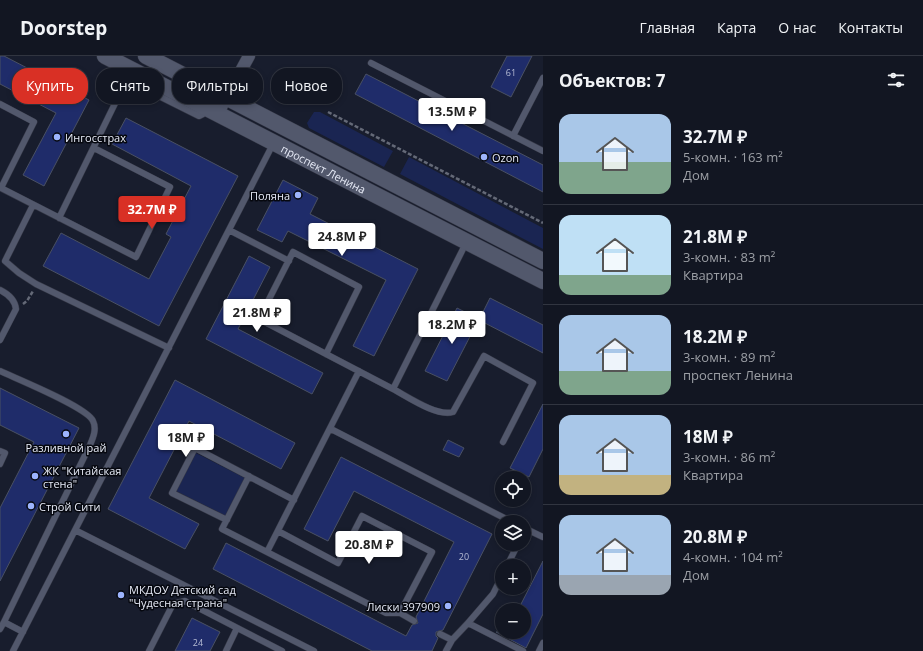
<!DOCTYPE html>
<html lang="ru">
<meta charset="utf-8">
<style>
body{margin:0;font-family:"Open Sans",sans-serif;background:#1f232f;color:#f1f3f6;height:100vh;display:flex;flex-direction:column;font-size:15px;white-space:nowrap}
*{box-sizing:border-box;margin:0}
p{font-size:13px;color:#9c9fa5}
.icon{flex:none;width:22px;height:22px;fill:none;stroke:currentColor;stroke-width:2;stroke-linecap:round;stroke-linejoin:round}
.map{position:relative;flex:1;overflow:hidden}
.details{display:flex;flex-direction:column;background:#121622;width:380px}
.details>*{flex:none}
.hud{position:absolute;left:12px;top:12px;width:380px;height:36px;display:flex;gap:8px}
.tools{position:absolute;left:495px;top:415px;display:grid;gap:8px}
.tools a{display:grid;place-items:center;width:36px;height:36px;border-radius:50%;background:#121622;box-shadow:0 2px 6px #0003,0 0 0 1px #313540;font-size:20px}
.price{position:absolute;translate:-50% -34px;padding:0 9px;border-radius:4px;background:#fff;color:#222;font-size:13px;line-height:26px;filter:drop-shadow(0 1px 2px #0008)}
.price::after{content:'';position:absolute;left:50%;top:24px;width:12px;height:9px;margin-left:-6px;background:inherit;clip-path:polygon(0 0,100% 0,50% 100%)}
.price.current{background:#d93025;color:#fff}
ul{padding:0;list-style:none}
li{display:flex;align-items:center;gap:12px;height:100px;padding:0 16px}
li+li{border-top:1px solid #313540}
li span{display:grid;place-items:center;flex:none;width:112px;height:80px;border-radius:12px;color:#555}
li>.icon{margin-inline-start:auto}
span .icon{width:48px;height:48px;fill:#fffc;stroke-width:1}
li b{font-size:17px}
h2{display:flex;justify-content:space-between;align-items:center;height:48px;padding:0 16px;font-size:17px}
.pill{padding:0 14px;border-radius:16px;background:#121622;box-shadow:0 2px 6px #0003,0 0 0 1px #313540;font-size:14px;line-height:36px}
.pill.current{background:#d93025;color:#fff}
header{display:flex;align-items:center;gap:24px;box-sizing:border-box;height:56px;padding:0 20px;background:#121622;border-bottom:1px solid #313540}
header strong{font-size:19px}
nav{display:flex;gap:22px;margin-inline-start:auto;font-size:14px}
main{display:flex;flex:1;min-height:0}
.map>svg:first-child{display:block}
.green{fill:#1a2552}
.building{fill:#1f2c6a;stroke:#495063}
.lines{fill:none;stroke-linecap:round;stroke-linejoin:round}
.lane-casing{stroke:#363947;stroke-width:7}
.street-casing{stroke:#363947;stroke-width:13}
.secondary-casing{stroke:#363947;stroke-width:17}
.path{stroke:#646977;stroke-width:2.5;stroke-dasharray:4 2;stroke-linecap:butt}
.lane{stroke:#52586c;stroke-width:6}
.street{stroke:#52586c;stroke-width:12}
.secondary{stroke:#52586c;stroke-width:16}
.poi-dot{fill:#9db4fd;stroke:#06080f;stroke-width:1.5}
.labels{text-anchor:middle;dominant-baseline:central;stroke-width:3;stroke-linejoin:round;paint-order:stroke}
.number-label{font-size:9px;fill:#b5bbd4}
.poi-label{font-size:11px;fill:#e7ebf7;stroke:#06080f;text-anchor:start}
.street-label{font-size:11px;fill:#e7ebf7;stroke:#06080f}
</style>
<header>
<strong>Doorstep</strong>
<nav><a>Главная</a><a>Карта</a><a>О нас</a><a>Контакты</a></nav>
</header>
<main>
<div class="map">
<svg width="543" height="595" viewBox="0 0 543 595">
<rect width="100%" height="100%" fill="#181d2d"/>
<path class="green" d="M314,56H320L393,95L384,111L309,72L307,67Z
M409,101L543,172V193L400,118Z
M196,397L245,422L226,460L176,435Z"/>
<path class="building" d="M0,0H4L89,44L44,130L23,119L56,57L0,28Z
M507,0H532L511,41L491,31Z
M366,18L543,109V136L355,38Z
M126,62L238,120L159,270L43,210L61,177L149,223L171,181L166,178L191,130L112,88Z
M283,124L318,142L310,158L418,213L374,300L353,290L386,224L288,175L282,186L257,174Z
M249,200L270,211L238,273L323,317L312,338L206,283Z
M490,242L543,269V297L479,264Z
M457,252L479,263L447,325L425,315Z
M175,324L295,387L281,413L189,365L149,442L199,468L185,493L108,453Z
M0,332L79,372L0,525V452L34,386L0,369Z
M543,348V393L529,421L510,412Z
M448,384L464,392L459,401L443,394Z
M341,401L492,478L443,574L436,576V580L438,582L432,595H372L213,513L226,487L406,580L412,569L418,567L416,561L454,486L354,435L328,485L304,473Z
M543,505V558L526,592L496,576H524V554H518Z
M192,562L220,576L210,595H175Z"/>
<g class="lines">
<defs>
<path id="lane" d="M371,7L543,95
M0,48L34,66L1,132L136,201L170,131L94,92
M513,80L543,22
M33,149L5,205L19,217L36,228L169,292
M59,162L125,27H133L199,60L203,58L205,53
M229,174L289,205
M466,187L393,333C408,341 437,361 453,356L484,300L533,327L503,386
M0,234C8,238 15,244 16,253L0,284
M326,298L359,231L293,196L259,263L393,333
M0,315C17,323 87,351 93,365C97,373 93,382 90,389L4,566L23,576
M331,373L512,466
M0,395L5,397L0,408
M249,420L222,473L386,557H400L414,565
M227,464L172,437L195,392L294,444
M524,472L543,481
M75,474L314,595
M278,475L338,507L362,460L432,496L400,557
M267,496L359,315
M507,510L518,488
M502,520L493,538L468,567L523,595
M0,573L4,566
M440,578L452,584L468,567
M13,595L273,88
M149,595L173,548L185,545L282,595
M226,595L237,572
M446,595L452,584
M539,595L543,587"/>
<path id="street" d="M218,57L249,0"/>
<g id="secondary">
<path id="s1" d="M105,0L543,225"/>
<path d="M146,0L543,205"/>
</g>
</defs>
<use href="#lane" class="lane-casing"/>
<use href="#street" class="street-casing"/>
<use href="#secondary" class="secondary-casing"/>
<path class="path" d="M328,56L543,167
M23,248L27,245L33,235"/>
<use href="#lane" class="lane"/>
<use href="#street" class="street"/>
<use href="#secondary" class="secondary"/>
</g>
<g class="poi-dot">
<circle cx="57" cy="81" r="4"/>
<circle cx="484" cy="101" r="4"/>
<circle cx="298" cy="139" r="4"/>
<circle cx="66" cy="378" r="4"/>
<circle cx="35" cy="420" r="4"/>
<circle cx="31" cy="450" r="4"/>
<circle cx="121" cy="539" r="4"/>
<circle cx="448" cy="550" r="4"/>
</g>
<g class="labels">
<g class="number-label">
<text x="511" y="16">61</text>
<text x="464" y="500">20</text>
<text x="198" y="586">24</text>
</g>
<g class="poi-label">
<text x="65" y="81">Ингосстрах</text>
<text x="492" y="101">Ozon</text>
<text x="290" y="139" text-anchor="end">Поляна</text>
<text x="66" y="391" text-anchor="middle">Разливной рай</text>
<text x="43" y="414">ЖК "Китайская<tspan x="43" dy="13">стена"</tspan></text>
<text x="39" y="450">Строй Сити</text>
<text x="129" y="533">МКДОУ Детский сад<tspan x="129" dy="13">"Чудесная страна"</tspan></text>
<text x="440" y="550" text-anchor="end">Лиски 397909</text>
</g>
<g class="street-label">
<text stroke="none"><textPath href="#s1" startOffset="246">проспект Ленина</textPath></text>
</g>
</g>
</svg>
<div class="tools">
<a><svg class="icon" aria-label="locate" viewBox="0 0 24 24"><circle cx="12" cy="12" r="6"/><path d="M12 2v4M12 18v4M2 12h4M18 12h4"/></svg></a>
<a><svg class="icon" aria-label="layers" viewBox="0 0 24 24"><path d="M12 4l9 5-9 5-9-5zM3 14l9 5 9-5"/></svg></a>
<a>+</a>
<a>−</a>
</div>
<b class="price" style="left:452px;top:76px">13.5M ₽</b>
<b class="price current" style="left:152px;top:174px">32.7M ₽</b>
<b class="price" style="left:342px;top:201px">24.8M ₽</b>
<b class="price" style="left:257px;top:277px">21.8M ₽</b>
<b class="price" style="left:452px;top:289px">18.2M ₽</b>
<b class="price" style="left:186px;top:402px">18M ₽</b>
<b class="price" style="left:369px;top:509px">20.8M ₽</b>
<div class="hud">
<a class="pill current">Купить</a>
<a class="pill">Снять</a>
<a class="pill">Фильтры</a>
<a class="pill">Новое</a>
</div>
</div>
<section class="details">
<h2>Объектов: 7<svg class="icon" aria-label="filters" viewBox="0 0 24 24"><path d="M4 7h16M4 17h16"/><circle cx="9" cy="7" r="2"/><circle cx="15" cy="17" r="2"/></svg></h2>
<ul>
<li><span style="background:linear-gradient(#a9c7e8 60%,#7fa58c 0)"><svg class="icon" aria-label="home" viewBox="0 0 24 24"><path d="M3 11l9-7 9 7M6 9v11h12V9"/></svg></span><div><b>32.7M ₽</b><p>5-комн. · 163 m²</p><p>Дом</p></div></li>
<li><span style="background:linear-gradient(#bfe0f5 75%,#7fa58c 0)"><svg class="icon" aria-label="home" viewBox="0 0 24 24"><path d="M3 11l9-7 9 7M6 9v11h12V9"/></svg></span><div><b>21.8M ₽</b><p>3-комн. · 83 m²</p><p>Квартира</p></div></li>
<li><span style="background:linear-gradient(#a9c7e8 70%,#7fa58c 0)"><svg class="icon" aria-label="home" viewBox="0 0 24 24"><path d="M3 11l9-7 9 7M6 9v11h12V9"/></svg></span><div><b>18.2M ₽</b><p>3-комн. · 89 m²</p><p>проспект Ленина</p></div></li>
<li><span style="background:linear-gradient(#a9c7e8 75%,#c2b280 0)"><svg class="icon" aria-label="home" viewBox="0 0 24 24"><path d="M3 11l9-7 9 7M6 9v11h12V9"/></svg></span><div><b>18M ₽</b><p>3-комн. · 86 m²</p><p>Квартира</p></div></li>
<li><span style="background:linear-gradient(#a9c7e8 75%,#9aa5b1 0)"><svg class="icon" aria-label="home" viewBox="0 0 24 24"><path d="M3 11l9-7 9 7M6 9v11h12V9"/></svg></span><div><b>20.8M ₽</b><p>4-комн. · 104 m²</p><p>Дом</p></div></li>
</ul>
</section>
</main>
